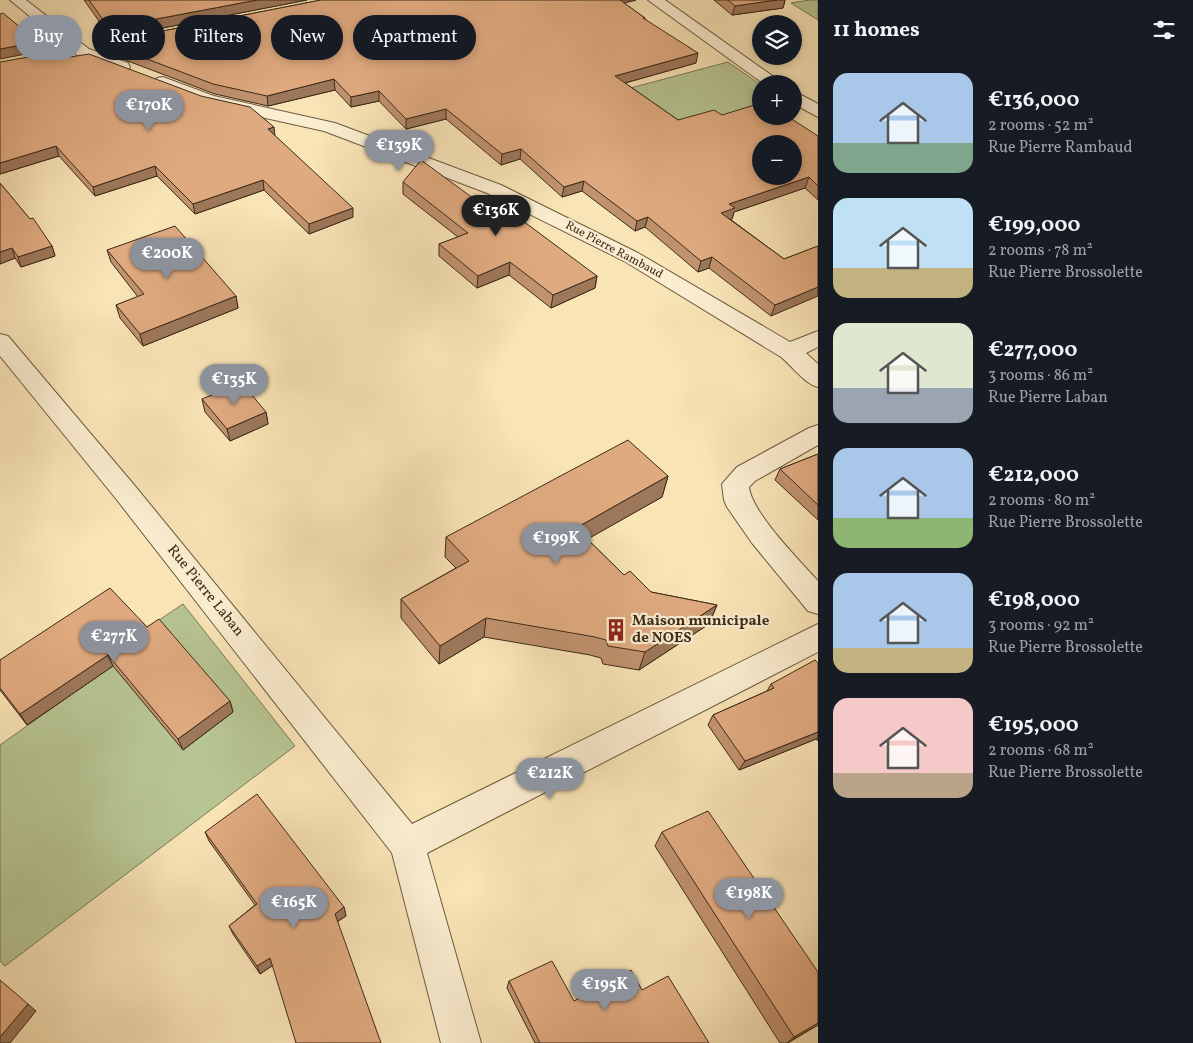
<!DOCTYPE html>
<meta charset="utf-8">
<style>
body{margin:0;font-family:Vollkorn,serif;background:#242831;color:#f1f3f6;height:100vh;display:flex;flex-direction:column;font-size:19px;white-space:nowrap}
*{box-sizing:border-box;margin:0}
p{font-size:16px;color:#9ea1a6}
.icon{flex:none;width:28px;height:28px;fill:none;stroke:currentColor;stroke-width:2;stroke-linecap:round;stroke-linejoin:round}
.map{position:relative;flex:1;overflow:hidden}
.sheet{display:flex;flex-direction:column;background:#171b24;width:375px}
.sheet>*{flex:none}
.hud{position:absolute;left:15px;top:15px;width:475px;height:45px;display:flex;gap:10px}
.buttons{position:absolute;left:752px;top:15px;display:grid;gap:10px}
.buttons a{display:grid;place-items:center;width:50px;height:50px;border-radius:50%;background:#171b24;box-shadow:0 2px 8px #0003;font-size:25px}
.price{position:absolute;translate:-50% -42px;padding:0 11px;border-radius:18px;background:#8c9099;color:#fff;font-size:16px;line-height:32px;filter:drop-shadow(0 1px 2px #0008)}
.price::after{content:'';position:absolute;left:50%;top:30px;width:15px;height:11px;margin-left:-8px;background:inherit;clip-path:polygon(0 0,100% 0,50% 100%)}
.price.active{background:#222;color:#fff}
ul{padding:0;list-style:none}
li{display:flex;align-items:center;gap:15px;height:125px;padding:0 15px}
li span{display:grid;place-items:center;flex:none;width:140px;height:100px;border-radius:15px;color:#555}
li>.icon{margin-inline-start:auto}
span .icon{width:60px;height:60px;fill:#fffc;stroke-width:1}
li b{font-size:21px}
h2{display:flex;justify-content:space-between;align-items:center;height:60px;padding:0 15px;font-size:21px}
.pill{padding:0 18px;border-radius:22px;background:#171b24;box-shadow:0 2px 8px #0003;font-size:18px;line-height:45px}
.pill.active{background:#8c9099;color:#fff}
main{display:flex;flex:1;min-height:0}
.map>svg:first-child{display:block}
.green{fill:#b7c593;stroke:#7a7856}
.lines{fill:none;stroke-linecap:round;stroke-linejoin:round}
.minor-casing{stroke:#6b5940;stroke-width:2}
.minor{fill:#fbedd0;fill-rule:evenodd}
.wall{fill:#c1926e;stroke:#3c2b19}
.shaded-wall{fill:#9d775a;stroke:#3c2b19}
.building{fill:#e0aa80;stroke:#3c2b19;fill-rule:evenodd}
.labels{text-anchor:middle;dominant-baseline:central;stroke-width:4.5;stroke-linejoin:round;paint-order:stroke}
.far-street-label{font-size:12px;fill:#3c2b19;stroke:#fbedd0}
.street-label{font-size:15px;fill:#3c2b19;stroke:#fbedd0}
.poi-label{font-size:15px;font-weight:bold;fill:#3c2b19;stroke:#fbedd0;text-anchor:start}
</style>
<main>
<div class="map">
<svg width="818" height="1043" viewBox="0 0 818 1043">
<rect width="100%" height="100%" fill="#f9e4b6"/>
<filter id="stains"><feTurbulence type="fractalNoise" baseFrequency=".004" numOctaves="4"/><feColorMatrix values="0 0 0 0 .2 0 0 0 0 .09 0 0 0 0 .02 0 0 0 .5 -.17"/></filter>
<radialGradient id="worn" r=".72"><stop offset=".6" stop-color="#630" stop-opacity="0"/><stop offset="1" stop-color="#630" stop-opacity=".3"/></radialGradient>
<path class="green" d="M810,0H818V20L791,3Z
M728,62L761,85V104L631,143L578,102Z
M183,604L295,746L5,966L0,961V745L96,677L98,661Z"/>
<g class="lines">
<defs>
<path id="minor" d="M10,0H26L89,49L128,63L130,67L128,71L122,72L77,55Z
M648,0H665L784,84H764Z
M163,77L214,96L335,123L501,185L638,253L790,342L818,331V347L806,353L818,364V387C805,384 792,366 781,357L624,261L487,193L324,131L203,104L157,86L155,82L157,78Z
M794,91L818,104V117L794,104Z
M0,334L8,336L135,486L412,824L818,624V652L427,853L481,1043H441L392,853L117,500L0,356Z
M818,425V445L755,481L749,487C752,513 799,560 818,581V614L808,611L752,543L727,507L724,500L722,484L737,467L809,428Z"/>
</defs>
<use href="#minor" class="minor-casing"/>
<use href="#minor" class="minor"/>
</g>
<path class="wall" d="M84,0H307L111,38Z
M321,0H636L624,3L645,18V19L696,63L625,83L678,120L722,115L818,136V200L805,188L734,212L732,219H730L784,259L818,246L771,316L709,268L698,272L645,227L635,231L582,191L562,197L520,159L501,165L446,119L406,129L379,101L351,107L335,90L268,106L215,94L120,58L118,48H119L117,40Z
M714,0H785L783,8L732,15Z
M58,59L275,136L353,217L309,234L264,190L195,214L157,176L95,196L59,156L0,174Z
M403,182L507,223L597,276L595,288L551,308L509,275L477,288L439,256V244L458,237L403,194Z
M0,183L52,246L55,256L21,267L15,258L0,264Z
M107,250L236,296L238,308L143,346L120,318L116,305L138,297L111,262Z
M202,399L266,412L268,424L230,441L205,412Z
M818,454V520L775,480L780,469Z
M668,476L662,497L587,539L624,575L651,592L717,605L709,624L639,670L603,664L601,658L590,655L484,637L439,664L401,618V599L456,568L445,557L446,537Z
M147,627L230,701L233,712L183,750L113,666L27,725L0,690V660Z
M818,663V741L816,739L739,770L708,725L713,715L767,691L771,684Z
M205,832L344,907L346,916L260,974L233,934L229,926L255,905L209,841Z
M662,832L818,972V1025L788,1043H780L655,846Z
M509,981L574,1001L642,990L709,1043H535L507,988Z"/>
<path class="shaded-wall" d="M257,0H307L111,38L109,28Z
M614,0H636L613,6Z
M774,0H785L783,8L732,15L735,6Z
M38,42L41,51L0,59V49Z
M698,53L696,63L614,86L615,76Z
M334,79L335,90L268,106L267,96Z
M379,91V101L351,107V97Z
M446,109V119L406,129V119Z
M274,127L275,136L268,129Z
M56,146L59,156L0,174V163Z
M521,149L520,159L501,165L502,154Z
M155,166L157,176L95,196L93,187Z
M809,177L805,188L734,212L732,219L718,223L721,213L729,204Z
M263,180L264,190L195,214L193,204Z
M584,181L582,191L562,197L564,187Z
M353,208V217L309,234V224Z
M648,217L645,227L635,231L637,221Z
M52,246L55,256L21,267L18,257Z
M12,248L15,258L0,264V252Z
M712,257L709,268L698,272L701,261Z
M510,262L509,275L477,288L478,276Z
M597,276L595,288L551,308L553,295Z
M818,287V296L771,316L775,305Z
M236,296L238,308L143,346L140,334Z
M266,412L268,424L230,441L227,429Z
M668,476L662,497L572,548L576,528Z
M717,605L709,624L639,670L645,652Z
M486,618L484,637L439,664L440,646Z
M108,655L113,666L27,725L20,714Z
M230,701L233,712L183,750L178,739Z
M818,732V737L816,739L739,770L745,761Z
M344,907L346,916L336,922L335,914Z
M270,958L273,965L260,974L257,966Z
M28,1004L36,1011L10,1043H0V1037Z
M818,1023V1025L787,1043L794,1037Z"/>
<path class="building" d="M89,0H257L109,28Z
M321,0H620L645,18H643L698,53L615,76L678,120L714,110L722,115L761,103V116H787L818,136V186L809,177L729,204L735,208L721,213L784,259L818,246V287L775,305L712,257L701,261L648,217L637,221L584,181L564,187L521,149L502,154L446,109L406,119L379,91L351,97L334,79L267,96L213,84L118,48H123L117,40ZM761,144H794V176H761Z
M728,0H777L735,6Z
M3,13L38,42L0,49V14Z
M51,53L58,59L89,54L201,96L250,107L274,127L268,129L353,208L309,224L263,180L193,204L155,166L93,187L56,146L0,163V62Z
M421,160L507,223L519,218L597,276L553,295L510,262L478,276L439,244L468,233L403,182Z
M0,183L30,219L33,218L52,246L18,257L12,248L0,252Z
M175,226L236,296L140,334L116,305L144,294L107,250Z
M242,383L266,412L227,429L202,399Z
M628,440L668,476L576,528L624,575L630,571L651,592L717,605L645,652L608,646L606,640L595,637L486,618L440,646L401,599L469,561L446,537Z
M818,454V505L780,469Z
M110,588L147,627L159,619L230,701L178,739L108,655L20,714L0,688V660Z
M815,660L818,663V732L745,761L713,715L774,688L771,684Z
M257,794L344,907L335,914L381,1043H296L270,958L257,966L229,926L257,904L205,832Z
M708,811L818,972V1023L794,1037L662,832Z
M552,961L574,1001L631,970L642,990L668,976L709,1043H540L509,981Z
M0,980L28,1004L0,1037Z"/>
<defs>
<symbol id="building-bare" viewBox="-9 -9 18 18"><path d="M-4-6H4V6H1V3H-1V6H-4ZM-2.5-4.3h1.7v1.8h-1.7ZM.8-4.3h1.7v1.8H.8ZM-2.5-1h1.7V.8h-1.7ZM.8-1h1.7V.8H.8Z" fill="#8f2418" stroke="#fbedd0" stroke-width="2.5" paint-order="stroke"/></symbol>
</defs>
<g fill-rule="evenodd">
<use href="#building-bare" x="600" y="614" width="32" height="32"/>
</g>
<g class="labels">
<g class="far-street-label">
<text transform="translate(614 250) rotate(28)">Rue Pierre Rambaud</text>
</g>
<g class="street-label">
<text transform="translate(205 591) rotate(51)">Rue Pierre Laban</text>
</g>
<g class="poi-label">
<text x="632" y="621">Maison municipale<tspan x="632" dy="17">de NOES</tspan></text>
</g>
</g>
<rect width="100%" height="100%" filter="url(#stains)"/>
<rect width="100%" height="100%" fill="url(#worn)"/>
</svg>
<div class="buttons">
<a><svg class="icon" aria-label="layers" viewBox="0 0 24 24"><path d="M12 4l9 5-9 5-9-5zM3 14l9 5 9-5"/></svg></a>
<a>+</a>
<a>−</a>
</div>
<b class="price" style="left:149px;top:132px">€170K</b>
<b class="price" style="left:399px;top:172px">€139K</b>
<b class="price active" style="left:496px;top:237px">€136K</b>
<b class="price" style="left:167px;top:280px">€200K</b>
<b class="price" style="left:234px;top:406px">€135K</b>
<b class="price" style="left:556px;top:565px">€199K</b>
<b class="price" style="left:114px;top:663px">€277K</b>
<b class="price" style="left:550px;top:800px">€212K</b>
<b class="price" style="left:749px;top:920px">€198K</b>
<b class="price" style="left:294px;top:929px">€165K</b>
<b class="price" style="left:605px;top:1011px">€195K</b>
<div class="hud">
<a class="pill active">Buy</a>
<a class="pill">Rent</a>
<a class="pill">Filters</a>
<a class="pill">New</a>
<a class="pill">Apartment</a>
</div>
</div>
<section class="sheet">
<h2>11 homes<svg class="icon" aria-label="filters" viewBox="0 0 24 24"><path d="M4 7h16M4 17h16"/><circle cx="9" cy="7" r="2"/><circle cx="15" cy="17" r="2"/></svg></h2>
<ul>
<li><span style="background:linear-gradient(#a9c7e8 70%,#7fa58c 0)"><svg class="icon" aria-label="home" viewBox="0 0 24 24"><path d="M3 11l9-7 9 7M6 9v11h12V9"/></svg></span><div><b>€136,000</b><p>2 rooms · 52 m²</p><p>Rue Pierre Rambaud</p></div></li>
<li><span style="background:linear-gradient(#bfe0f5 70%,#c2b280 0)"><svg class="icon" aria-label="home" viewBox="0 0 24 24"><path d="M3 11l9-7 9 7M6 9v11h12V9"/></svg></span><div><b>€199,000</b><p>2 rooms · 78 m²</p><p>Rue Pierre Brossolette</p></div></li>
<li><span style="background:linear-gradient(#dfe7d0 65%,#9aa5b1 0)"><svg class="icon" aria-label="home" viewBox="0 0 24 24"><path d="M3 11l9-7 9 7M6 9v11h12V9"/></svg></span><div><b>€277,000</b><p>3 rooms · 86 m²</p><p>Rue Pierre Laban</p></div></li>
<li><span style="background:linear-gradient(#a9c7e8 70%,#8fb573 0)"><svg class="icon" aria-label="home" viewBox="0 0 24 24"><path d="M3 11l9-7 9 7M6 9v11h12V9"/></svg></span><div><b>€212,000</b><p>2 rooms · 80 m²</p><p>Rue Pierre Brossolette</p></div></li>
<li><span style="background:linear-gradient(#a9c7e8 75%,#c2b280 0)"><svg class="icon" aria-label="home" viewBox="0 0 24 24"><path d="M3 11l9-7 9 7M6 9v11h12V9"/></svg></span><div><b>€198,000</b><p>3 rooms · 92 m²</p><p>Rue Pierre Brossolette</p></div></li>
<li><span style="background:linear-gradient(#f6c9c9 75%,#b9a48a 0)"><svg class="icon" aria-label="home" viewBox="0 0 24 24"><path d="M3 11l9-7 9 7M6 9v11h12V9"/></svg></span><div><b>€195,000</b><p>2 rooms · 68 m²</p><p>Rue Pierre Brossolette</p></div></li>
</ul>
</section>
</main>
